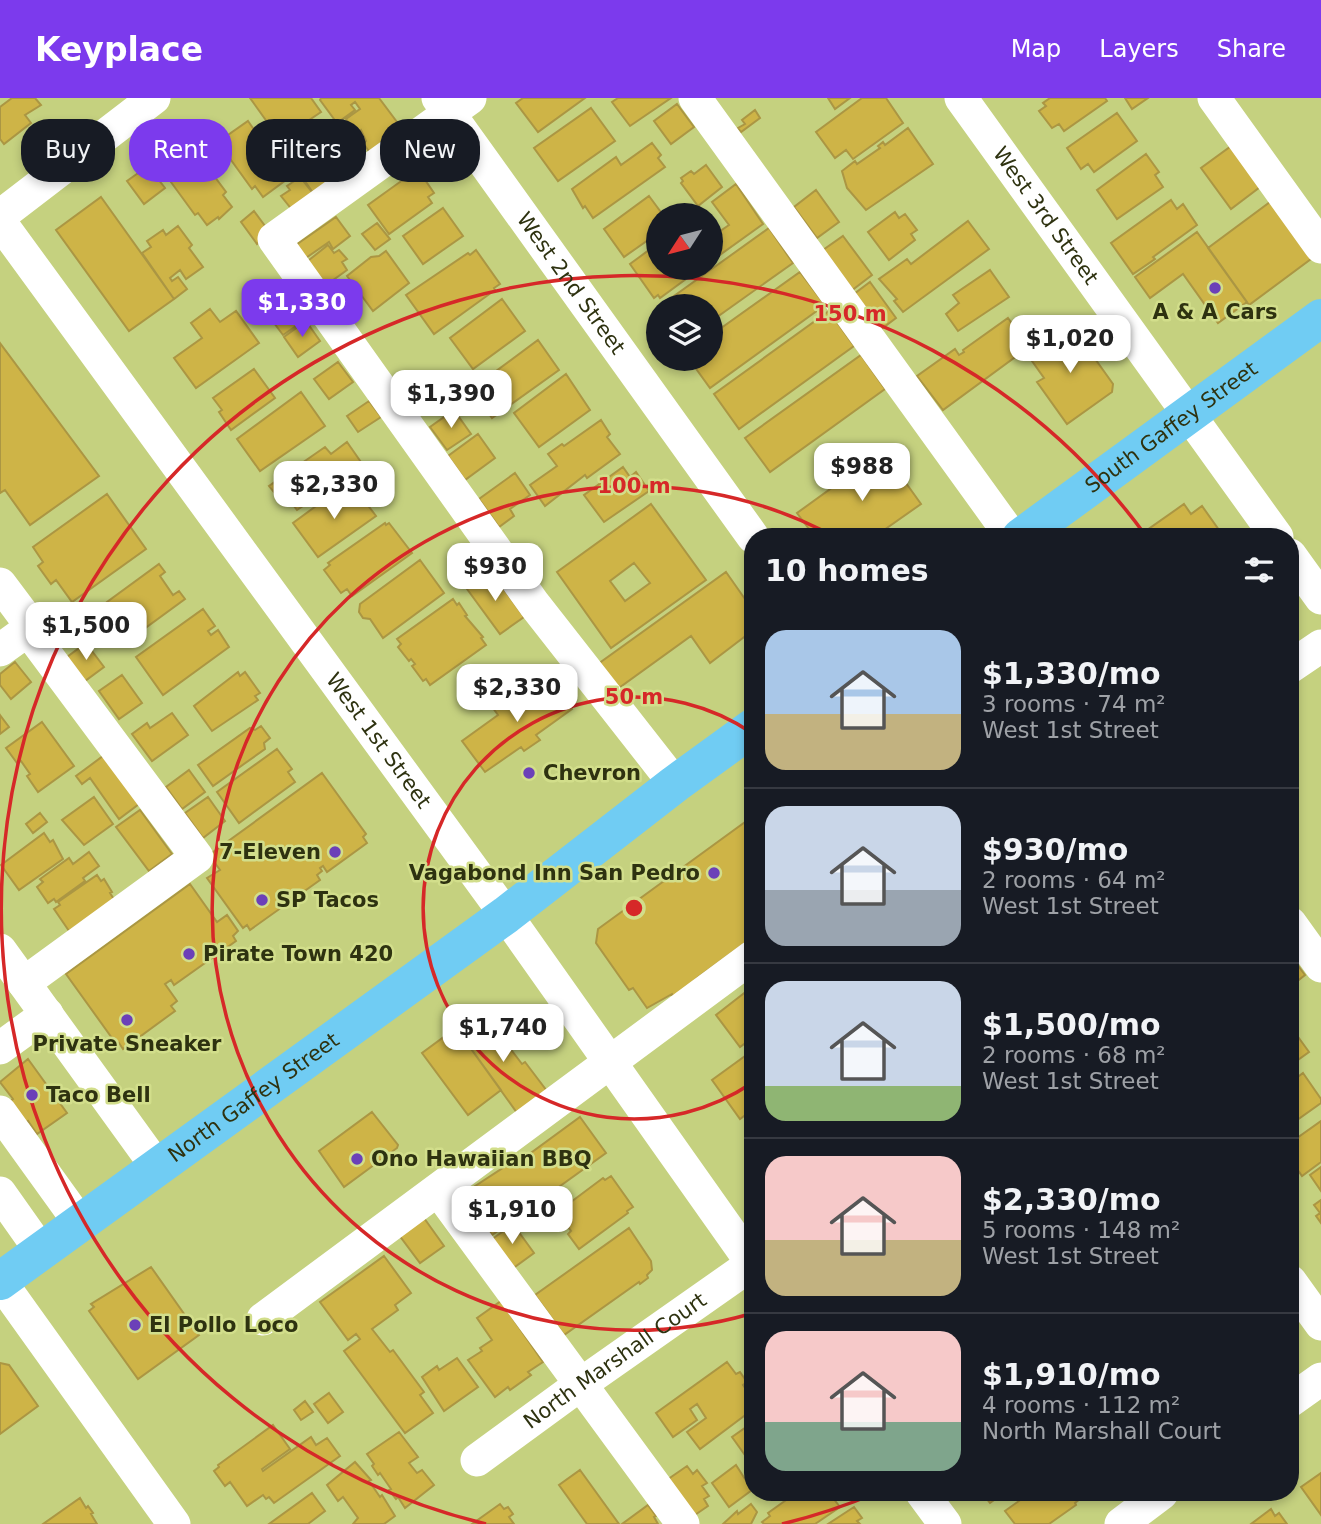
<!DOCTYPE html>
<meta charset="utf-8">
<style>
body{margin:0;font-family:"DejaVu Sans",sans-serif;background:#20242c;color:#f1f3f6;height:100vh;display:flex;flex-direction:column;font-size:26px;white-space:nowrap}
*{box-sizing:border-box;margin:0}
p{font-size:23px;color:#9ea1a6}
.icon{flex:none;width:38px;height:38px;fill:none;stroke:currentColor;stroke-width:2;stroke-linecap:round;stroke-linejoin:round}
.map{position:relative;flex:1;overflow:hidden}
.panel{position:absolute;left:744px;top:430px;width:555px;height:973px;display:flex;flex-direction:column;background:#171b24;border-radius:28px;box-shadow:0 4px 10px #0003}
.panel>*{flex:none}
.banner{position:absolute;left:21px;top:21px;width:618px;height:63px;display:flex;gap:14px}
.needle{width:46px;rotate:234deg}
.buttons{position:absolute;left:646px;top:105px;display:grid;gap:14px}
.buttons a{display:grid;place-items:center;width:77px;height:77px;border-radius:50%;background:#171b24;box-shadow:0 4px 10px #0003;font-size:35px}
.price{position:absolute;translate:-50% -60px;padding:0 16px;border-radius:14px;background:#fff;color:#222;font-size:23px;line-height:46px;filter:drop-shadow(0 2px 4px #0008)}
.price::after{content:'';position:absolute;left:50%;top:42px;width:21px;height:16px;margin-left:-10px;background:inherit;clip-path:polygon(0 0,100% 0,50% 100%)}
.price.active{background:#7c3aed;color:#fff}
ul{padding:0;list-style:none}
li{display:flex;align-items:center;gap:21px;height:175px;padding:0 21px}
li+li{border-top:2px solid #363941}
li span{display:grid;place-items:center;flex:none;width:196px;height:140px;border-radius:21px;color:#555}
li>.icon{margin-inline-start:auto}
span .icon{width:84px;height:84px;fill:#fffc;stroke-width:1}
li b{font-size:30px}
h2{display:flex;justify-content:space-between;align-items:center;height:84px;padding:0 21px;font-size:30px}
.pill{padding:0 24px;border-radius:28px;background:#171b24;box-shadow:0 4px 10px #0003;font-size:24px;line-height:63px}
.pill.active{background:#7c3aed;color:#fff}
header{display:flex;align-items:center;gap:42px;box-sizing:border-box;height:98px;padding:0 35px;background:#7c3aed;color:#fff}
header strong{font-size:33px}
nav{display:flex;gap:38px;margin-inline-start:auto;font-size:24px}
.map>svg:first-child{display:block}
.building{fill:#ceb447;stroke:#ab9643;stroke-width:2;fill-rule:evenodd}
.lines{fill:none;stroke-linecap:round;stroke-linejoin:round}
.minor{stroke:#fff;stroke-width:33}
.major{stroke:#70ccf3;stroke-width:38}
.ring{fill:none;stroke:#d62828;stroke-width:3.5}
.poi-dot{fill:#6b40b8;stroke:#d2de8b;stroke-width:2.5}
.labels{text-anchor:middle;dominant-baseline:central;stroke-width:5;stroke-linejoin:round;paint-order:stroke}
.street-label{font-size:21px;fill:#2e3210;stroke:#d2de8b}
.poi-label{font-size:21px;font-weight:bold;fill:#2e3210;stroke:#d2de8b;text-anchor:start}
.centre{fill:#d62828;stroke:#d2de8b;stroke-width:3.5}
.ring-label{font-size:21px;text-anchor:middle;font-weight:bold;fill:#d62828;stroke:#d2de8b;stroke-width:5;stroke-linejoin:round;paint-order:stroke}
</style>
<header>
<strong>Keyplace</strong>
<nav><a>Map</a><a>Layers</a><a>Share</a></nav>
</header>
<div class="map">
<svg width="1321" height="1426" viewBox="0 0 1321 1426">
<rect width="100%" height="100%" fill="#c5d17f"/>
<path class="building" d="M12,0H35L41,7L25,17L31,25L4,46L0,41V9Z
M250,0H311L321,14L287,37L290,42L280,49L267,30L270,28Z
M321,0H379L403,32L371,56L363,45L366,43L361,32L356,35L346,21L360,11L355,4L351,7L355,12L337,25L320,2Z
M523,0H585L538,34L516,5Z
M618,0H671L630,28L612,4Z
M828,0H850L835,11Z
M862,0H886L903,25L853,61L846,52L835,60L816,34Z
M1050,0H1105L1107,3L1064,33L1059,26L1052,30L1039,13L1046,8L1043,5Z
M1125,0H1148L1132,11Z
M677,6L694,29L671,46L654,23Z
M591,10L615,43L558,83L534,50Z
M755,12L760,20L741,34L738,30L745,26L742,22Z
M1117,15L1137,43L1094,74L1088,66L1081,71L1067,50Z
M248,23L281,70L279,72L286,82L263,99L255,88L252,91L218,44Z
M908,30L933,66L866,112L847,90L842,73L855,63L857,66L880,50L878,48L883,44L885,47Z
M652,45L661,57L658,60L665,69L593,120L585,108L583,110L572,91L616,59L621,67Z
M1234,46L1264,86L1231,111L1201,70Z
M317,49L341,81L316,99L293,66Z
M194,51L226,94L223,97L232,109L219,121L218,119L207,127L198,115L195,117L168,80L180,71L175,65Z
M1146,56L1159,74L1155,77L1163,89L1117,121L1097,92Z
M706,67L722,89L698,108L681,85L683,83L681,80L691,73L694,76Z
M148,68L165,90L144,106L127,83Z
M411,76L415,81L421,76L434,95L428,99L432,105L389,136L368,107Z
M300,79L315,98L293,113L281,98L290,92L287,88Z
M736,86L763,126L717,159L714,153L710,156V140L729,127L712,104Z
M816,92L839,124L817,140L794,109Z
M649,98L663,117H658V135L624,159L604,131Z
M101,99L174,201L129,233L56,132Z
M1274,101L1315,158L1249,207L1208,150Z
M1171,102L1177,111L1183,106L1197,127L1153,159L1155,161L1133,176L1111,145Z
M443,110L463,138L423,166L403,138Z
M254,113L271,136L257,146L241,124Z
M895,114L899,120L905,116L917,132L911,136L915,142L889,162L868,134Z
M336,119L350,138L333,151L329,144L303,162L293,149Z
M968,123L989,151L903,214L894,203L897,201L879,181L907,161L911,166Z
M377,125L390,141L375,152L362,136Z
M178,128L192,147L189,150L203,169L186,181L180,172L170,180L172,183L178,179L187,191L174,201L142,155L151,149L147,143L163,132L166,137Z
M769,130L793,165L710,224V208H660Z
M1197,134L1247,204L1218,225L1183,176L1150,200L1135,179Z
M843,138L872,177L851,193L823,152Z
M328,147L334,155L339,152L347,161L342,164L347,172L322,190L304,166Z
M476,152L500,186L494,190L495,192L434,236L406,197L468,155L470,157Z
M649,152L653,157L658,153V170H701L660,200L658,197L654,200L630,166Z
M386,153L409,185L373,213L347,178L371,159L379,158Z
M990,172L1009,199L958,233L946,216L959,205L953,197Z
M800,174L825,207L710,290L689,261H710V238Z
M870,184L896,220L880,232L854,196Z
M291,200L306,221L283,237L268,217Z
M502,201L525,233L473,271L450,240Z
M210,211L220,224L236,213L259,245L196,290L174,260L202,240L191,225Z
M829,213L854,248L739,331L714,296Z
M1008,220L1029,249L943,312L917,278L955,251L959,257L964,254L963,252Z
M306,223L320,243L298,259L284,239Z
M1063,230L1071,242L1078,237L1113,286L1112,294L1067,326L1037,284L1044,280L1027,256Z
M538,242L559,272L492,320L487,313L484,314L469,293Z
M0,245L99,378L30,427L5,392L0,395Z
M861,257L885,291L770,374L745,340Z
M338,264L353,284L329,301L314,281Z
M254,271L275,300L231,332L219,314L222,312L213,300Z
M566,276L590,312L539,349L514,315Z
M301,294L325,328L260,373L237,341Z
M369,303L381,319L358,334L347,318Z
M454,312L471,336L447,352L430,329Z
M601,322L610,336L607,339L620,356L587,380L585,377L545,408L530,387L557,368L548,356L562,346L564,348Z
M478,336L495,360L465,382L448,358Z
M347,344L363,367L297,412L291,404L285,408L269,388L325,349L331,356Z
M883,353L921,406L874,439H815L797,415Z
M623,369L630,379L636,374L649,393L604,424L584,397Z
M515,375L530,397L510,411L514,418L499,429L479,401Z
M354,389L376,418L318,459L293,425L331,397L336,403Z
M107,396L146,451L72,504L56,482L51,486L38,468L43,464L33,449Z
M651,406L706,482L611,550L557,474ZM634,465L650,485L625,503L610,483Z
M1184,406L1191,416L1202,408L1224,439H1142L1140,437Z
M385,425L386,427L389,425L412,455L352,498L347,491L341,495L324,472L330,467L328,465Z
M420,462L444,495L383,540L370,521L363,520L359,514L360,506Z
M159,466L165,474L160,478L173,497L179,493L185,501L133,539L107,504Z
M491,473L524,519L500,536L467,491Z
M726,474L752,511V533L710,565L691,538L616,592L598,566Z
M453,501L457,507L459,505L467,517L465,518L483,539L481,540L486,547L430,587L426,581L423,583L412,568L415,566L411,561L409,563L398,549L401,546L397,541Z
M203,511L215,528L208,533L211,537L218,532L229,549L163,597L136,559Z
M86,545L104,569L85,583L67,559Z
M15,564L31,584L11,601L0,587V576Z
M238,574L240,578L245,574L260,595L255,598L258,602L212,633L194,608Z
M122,577L142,605L119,621L99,593Z
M548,579L572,611L536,637L540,642L524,653L521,649L485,674L462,643L498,617L490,606L505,594L513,605Z
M172,615L188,637L152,663L132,636L147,625L150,630Z
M0,617L9,629L0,636Z
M42,624L74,668L38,694L27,678L30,676L21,663L17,665L6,650Z
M261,628L270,640L264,645L265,651L213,688L198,667L250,630L255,632Z
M277,651L292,671L288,674L295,684L239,725L217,694Z
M103,658L139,706L119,721L90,680L82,686L76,678Z
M189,672L205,694L182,711L166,689Z
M322,675L366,736L363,739L367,745L327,774L323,768L320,770L322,773L317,777L320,782L250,832L247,827L243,830L207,780L220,772L209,757Z
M94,699L113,726L84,747L62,722Z
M208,699L225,723L203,740L185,715Z
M140,712L172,756L149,773L116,729Z
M40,715L47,724L33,735L26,726Z
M752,719V840L697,880L675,901L672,896L647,910L633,890L629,892L596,845L598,831Z
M44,735L50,744L53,742L63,761L19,792L1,767Z
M89,754L99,768L83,780L85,783L56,804L54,801L48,805L37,789L43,784L40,781L69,760L73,766Z
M97,777L101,783L104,781L112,794L110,795L115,803L69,833L54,811L60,807L58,804Z
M190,786L217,824L227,817L238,833L233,838L236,843L174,887L171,882L165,886L177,903L171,908L175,913L123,951L119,945L117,947L66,876Z
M1290,857L1305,877L1290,889Z
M752,889V940L740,949L716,917Z
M481,912L522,966L525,964L550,997L520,1019L456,930Z
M456,930L501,992L468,1017L422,955Z
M1296,936L1309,954L1295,964L1290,957V940Z
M752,953V1012L740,1021L712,982Z
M28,961L67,1015L37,1036L28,1023L22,1027L6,1006L13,1001L0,984Z
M1303,975L1321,1001V1005L1290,1027V985Z
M372,1014L398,1047L397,1050L344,1089L319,1053Z
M580,1019L606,1055L492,1137L463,1096L515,1062L517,1065Z
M1321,1023V1064L1302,1078L1290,1061V1045Z
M1321,1069V1093L1310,1077Z
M611,1078L633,1109L627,1113L628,1115L579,1151L568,1136L571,1133L565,1125L571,1121L563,1110L603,1080L605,1082Z
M1321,1102V1125L1316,1118L1320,1115L1314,1107Z
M424,1120L444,1148L420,1165L399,1137Z
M513,1126L534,1155L512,1171L491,1142Z
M629,1130L651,1163L652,1172L647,1177L648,1180L640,1186L639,1184L564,1237L535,1197Z
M384,1158L411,1195L395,1207L398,1212L372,1231L390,1254L393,1252L424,1294L420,1297L433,1315L405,1335L344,1253L360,1241L356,1236L348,1242L320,1204Z
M151,1169L199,1237L138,1281L89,1213L94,1209L91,1206Z
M501,1203L543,1264L528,1274L531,1277L510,1292L508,1289L495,1299L468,1262L482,1253L480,1250L492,1242L477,1220Z
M457,1260L478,1289L444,1313L422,1279L437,1268L439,1272Z
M727,1264L736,1276L740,1274L747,1284L743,1287L752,1300V1312L700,1351L687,1334L706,1320L697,1306L690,1311L697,1322L673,1339L656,1315Z
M0,1265L9,1267L38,1308L0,1336Z
M329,1295L343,1314L328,1325L314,1306Z
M305,1303L313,1314L301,1322L294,1312Z
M752,1325V1367L732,1339Z
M273,1327L290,1351L262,1371L263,1373L311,1339L316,1347L327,1340L340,1358L274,1405L269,1399L266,1401L263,1397L247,1408L230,1384L225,1388L214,1373L219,1369L218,1367Z
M399,1334L418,1359L409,1365L417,1375L422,1372L434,1387L405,1410L398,1399L396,1401L389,1392L391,1391L380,1375L378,1377L372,1368L374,1366L367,1356Z
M355,1364L371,1382L369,1383L380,1399L382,1397L395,1418L384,1426H353L358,1420L343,1399L338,1403L327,1387Z
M736,1367L752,1392L729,1409L712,1385Z
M687,1368L693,1376L697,1372L707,1385L702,1388L709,1398L704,1401L708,1408L692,1419L664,1384Z
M580,1372L619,1426H587L559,1387Z
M1321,1375V1417L1301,1389Z
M312,1395L325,1413L308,1426H269Z
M796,1395H829L840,1409L815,1426H764L762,1424L770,1418L768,1415Z
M982,1395H1004L990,1405Z
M1030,1395H1077L1081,1400L1075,1405L1076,1407L1049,1426H1015L1005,1413Z
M80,1400L86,1410L88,1408L93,1415L91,1416L97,1426H43Z
M500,1406L504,1411L508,1409L513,1416L509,1419L514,1426H472Z
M751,1406L757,1414L751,1426H723L737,1413L738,1416Z
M648,1407L656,1418L654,1419L658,1426H622Z
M854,1409L862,1420L857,1423L860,1426H828Z
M1271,1411L1275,1418L1279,1415L1287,1426H1251Z"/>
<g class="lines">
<g class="minor">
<path id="s1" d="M438,0L753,439"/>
<path d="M470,0L274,141L534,506L675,686"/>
<path d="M695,0L1012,439"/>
<path id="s2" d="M961,0L1277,439"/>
<path d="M1214,0L1321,149"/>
<path d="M0,118L154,0"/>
<path id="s3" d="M0,124L506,817L752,1165"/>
<path d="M1290,457L1321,500"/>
<path d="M0,486L24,518L28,532"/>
<path d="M0,552L28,532L197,759L24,885"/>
<path d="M1290,569L1321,548"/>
<path d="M1290,825L1321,868"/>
<path d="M0,852L157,1069"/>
<path d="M0,950L47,916"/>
<path d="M0,1014L80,1125"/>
<path d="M439,1093L683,1426"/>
<path d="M0,1095L41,1153"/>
<path d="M0,1183L174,1426"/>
<path d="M1290,1183L1321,1226"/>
<path d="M263,1221L752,859"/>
<path d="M1290,1303L1321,1281"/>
<path id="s4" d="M477,1362L581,1286L752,1166"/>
<path d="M922,1395L945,1426"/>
<path d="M1121,1426L1162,1395"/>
</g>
<g class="major">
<path id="s5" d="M1021,439L1321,220"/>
<path id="s6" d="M0,1183L506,817L675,686L752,630"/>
</g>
</g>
<g class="ring">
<path d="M752 985A211 211 0 1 1 752 635"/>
<path d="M750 1216A422 422 0 1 1 835 439"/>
<path d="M876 1395A633 633 0 0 1 782 1426M486 1426A633 633 0 1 1 1146 438"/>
</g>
<g class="poi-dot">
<circle cx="1215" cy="190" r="7"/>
<circle cx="529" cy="675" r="7"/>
<circle cx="335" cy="754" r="7"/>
<circle cx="714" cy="775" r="7"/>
<circle cx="262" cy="802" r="7"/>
<circle cx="189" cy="856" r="7"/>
<circle cx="127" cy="922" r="7"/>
<circle cx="32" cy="997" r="7"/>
<circle cx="357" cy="1061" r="7"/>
<circle cx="135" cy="1227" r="7"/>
</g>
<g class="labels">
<g class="street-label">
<text stroke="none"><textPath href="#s2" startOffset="145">West 3rd Street</textPath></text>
<text stroke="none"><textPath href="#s1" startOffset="228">West 2nd Street</textPath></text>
<text stroke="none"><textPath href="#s5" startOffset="186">South Gaffey Street</textPath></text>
<text stroke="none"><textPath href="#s3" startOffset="642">West 1st Street</textPath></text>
<text stroke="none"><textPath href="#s6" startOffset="313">North Gaffey Street</textPath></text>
<text stroke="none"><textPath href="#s4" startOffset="170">North Marshall Court</textPath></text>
</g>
<g class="poi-label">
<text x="1215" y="214" text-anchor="middle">A &amp; A Cars</text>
<text x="543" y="675">Chevron</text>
<text x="321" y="754" text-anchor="end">7-Eleven</text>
<text x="700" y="775" text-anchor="end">Vagabond Inn San Pedro</text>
<text x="276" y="802">SP Tacos</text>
<text x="203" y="856">Pirate Town 420</text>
<text x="127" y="946" text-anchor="middle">Private Sneaker</text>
<text x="46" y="997">Taco Bell</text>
<text x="371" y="1061">Ono Hawaiian BBQ</text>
<text x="149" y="1227">El Pollo Loco</text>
</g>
</g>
<circle cx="634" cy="810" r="10" class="centre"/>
<g class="ring-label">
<text x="850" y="223">150 m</text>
<text x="634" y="395">100 m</text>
<text x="634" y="606">50 m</text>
</g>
</svg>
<div class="buttons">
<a><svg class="needle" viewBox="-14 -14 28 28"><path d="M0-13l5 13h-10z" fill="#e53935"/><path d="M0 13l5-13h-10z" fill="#9ea1a6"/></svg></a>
<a><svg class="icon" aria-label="layers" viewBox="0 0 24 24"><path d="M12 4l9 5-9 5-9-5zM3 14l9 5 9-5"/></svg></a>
</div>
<b class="price active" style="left:302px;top:241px">$1,330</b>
<b class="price" style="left:1070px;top:277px">$1,020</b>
<b class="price" style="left:451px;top:332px">$1,390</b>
<b class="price" style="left:862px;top:405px">$988</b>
<b class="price" style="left:334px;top:423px">$2,330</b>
<b class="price" style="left:495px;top:505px">$930</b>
<b class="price" style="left:86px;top:564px">$1,500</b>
<b class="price" style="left:517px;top:626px">$2,330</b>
<b class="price" style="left:503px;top:966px">$1,740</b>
<b class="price" style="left:512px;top:1148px">$1,910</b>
<div class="banner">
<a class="pill">Buy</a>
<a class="pill active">Rent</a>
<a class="pill">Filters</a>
<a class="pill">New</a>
</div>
<section class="panel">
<h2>10 homes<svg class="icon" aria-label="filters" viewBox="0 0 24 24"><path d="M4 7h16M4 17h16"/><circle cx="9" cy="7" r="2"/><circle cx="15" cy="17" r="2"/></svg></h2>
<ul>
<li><span style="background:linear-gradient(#a9c7e8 60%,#c2b280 0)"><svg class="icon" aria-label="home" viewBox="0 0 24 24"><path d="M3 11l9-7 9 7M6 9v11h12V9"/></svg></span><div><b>$1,330/mo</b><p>3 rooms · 74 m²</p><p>West 1st Street</p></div></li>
<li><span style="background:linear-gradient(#c9d6e8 60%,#9aa5b1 0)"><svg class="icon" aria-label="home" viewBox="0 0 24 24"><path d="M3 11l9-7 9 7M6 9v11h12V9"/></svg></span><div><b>$930/mo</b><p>2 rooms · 64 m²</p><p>West 1st Street</p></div></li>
<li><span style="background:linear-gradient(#c9d6e8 75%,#8fb573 0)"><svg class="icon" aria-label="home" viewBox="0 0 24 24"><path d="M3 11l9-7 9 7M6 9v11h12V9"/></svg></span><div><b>$1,500/mo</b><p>2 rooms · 68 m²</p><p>West 1st Street</p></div></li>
<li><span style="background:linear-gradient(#f6c9c9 60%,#c2b280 0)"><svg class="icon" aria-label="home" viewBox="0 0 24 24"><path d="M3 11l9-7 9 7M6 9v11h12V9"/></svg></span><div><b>$2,330/mo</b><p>5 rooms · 148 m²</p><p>West 1st Street</p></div></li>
<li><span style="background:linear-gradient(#f6c9c9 65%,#7fa58c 0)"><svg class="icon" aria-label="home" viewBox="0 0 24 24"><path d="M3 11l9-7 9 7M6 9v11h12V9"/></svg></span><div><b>$1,910/mo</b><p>4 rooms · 112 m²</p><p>North Marshall Court</p></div></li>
</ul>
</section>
</div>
